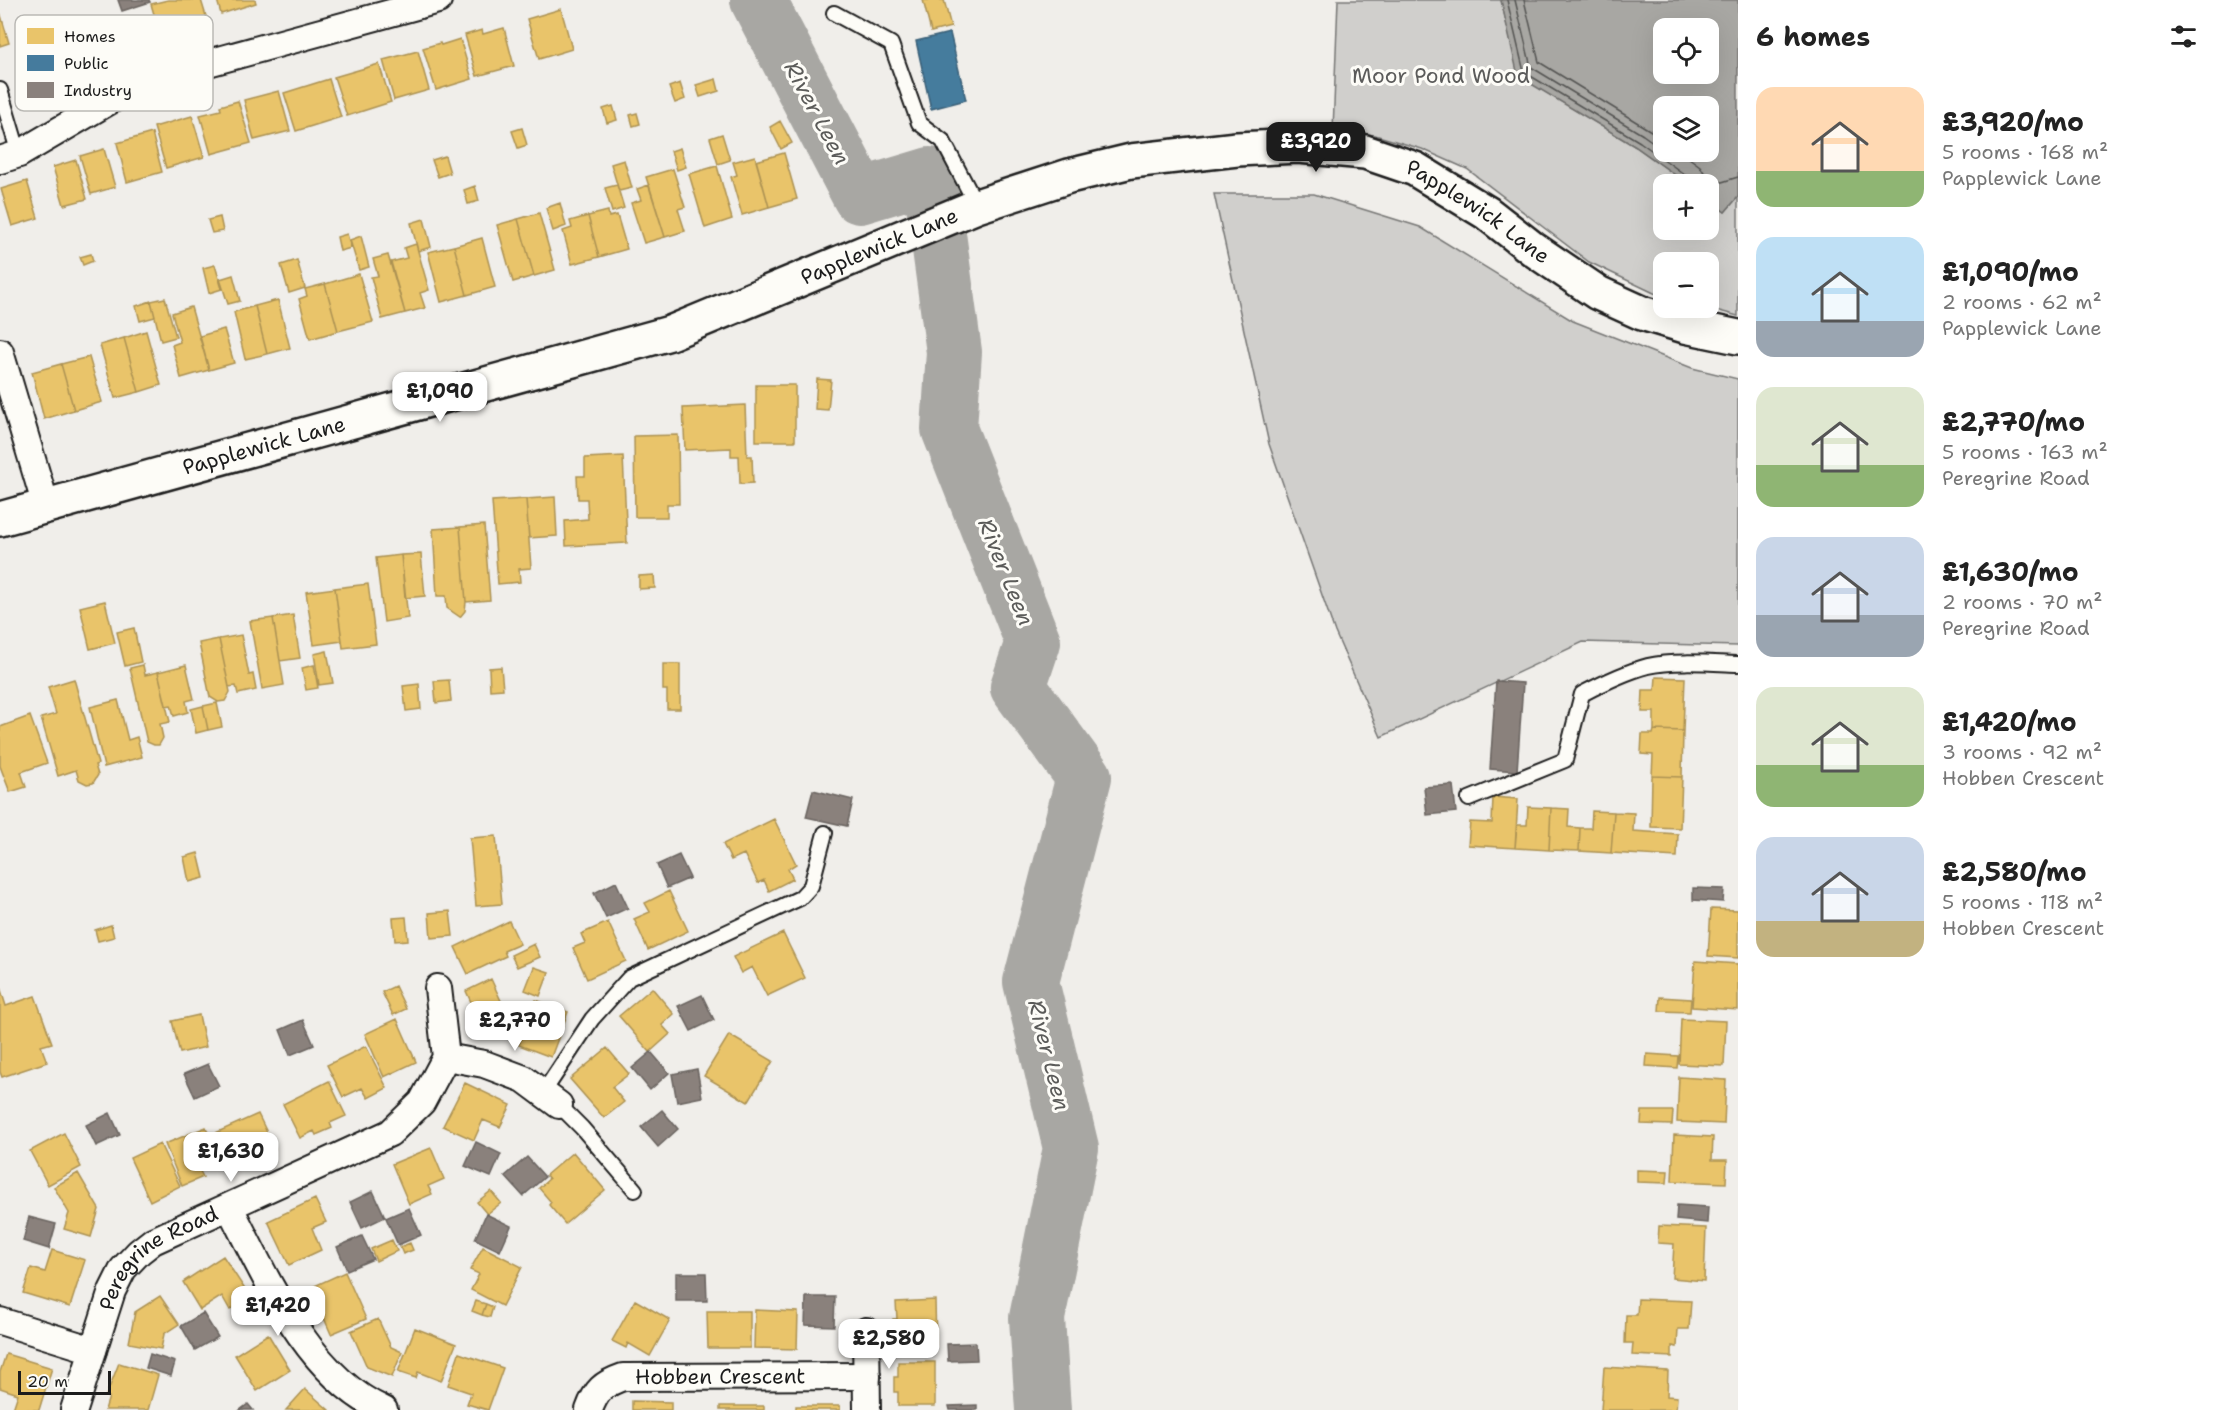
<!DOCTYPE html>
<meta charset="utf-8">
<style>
body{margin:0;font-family:"Shantell Sans",sans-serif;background:#f2f2f2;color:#222;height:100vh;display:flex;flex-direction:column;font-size:22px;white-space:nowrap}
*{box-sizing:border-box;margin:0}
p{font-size:20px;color:#767676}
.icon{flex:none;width:33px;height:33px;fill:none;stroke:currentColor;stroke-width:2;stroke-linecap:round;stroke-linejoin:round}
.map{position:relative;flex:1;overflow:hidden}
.panel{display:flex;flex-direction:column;background:#fff;width:480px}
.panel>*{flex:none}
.controls{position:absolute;left:1653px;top:18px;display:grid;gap:12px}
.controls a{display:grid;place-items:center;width:66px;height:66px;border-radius:12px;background:#fff;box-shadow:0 6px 24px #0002;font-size:30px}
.scale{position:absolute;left:18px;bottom:15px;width:93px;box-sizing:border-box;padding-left:6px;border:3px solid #1c1c1c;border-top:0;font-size:16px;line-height:21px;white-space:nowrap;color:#1c1c1c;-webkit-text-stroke:4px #fdfcf7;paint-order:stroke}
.price{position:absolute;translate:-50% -51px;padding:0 14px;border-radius:12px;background:#fff;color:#222;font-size:20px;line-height:39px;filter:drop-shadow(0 2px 3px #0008)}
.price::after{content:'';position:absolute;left:50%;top:36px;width:18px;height:14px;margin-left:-9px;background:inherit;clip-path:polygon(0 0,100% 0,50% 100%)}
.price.active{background:#1c1c1c;color:#fff}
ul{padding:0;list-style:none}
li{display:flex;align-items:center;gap:18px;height:150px;padding:0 18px}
li span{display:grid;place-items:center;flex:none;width:168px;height:120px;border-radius:18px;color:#555}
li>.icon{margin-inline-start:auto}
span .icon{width:72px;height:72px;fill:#fffc;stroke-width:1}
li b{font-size:26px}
h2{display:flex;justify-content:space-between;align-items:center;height:72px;padding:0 18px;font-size:26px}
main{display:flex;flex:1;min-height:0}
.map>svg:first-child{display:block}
.green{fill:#d0cfcc;stroke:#767674;stroke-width:1.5}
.water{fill:#a8a7a3;stroke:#706f6d;stroke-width:1.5;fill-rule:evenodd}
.homes{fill:#e9c46a;stroke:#ac9253;stroke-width:1.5}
.public{fill:#457b9d;stroke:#395e76;stroke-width:1.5}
.industry{fill:#8a817c;stroke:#69635f;stroke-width:1.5}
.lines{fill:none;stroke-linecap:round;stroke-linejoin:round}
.shore{stroke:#545452;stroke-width:1.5}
.river{stroke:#a8a7a3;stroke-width:56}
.lane-casing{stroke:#1c1c1c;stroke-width:18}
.street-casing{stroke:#1c1c1c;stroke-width:30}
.secondary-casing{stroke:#1c1c1c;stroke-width:38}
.lane{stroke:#fdfcf7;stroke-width:14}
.street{stroke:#fdfcf7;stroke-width:26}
.secondary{stroke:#fdfcf7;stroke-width:33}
.labels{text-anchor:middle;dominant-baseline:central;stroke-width:6;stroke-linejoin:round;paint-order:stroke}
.park-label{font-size:21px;fill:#5b5b5a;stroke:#fdfcf7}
.street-label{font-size:21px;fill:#1c1c1c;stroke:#fdfcf7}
.water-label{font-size:22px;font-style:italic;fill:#5b5b59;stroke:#fdfcf7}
.key{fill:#fdfcf7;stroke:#bab9b5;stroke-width:1.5}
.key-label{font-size:16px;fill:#1c1c1c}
</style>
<main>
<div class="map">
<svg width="1738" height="1410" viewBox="0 0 1738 1410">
<rect width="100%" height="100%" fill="#f0eeea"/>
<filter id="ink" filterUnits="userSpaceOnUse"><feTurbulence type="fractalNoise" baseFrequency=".0167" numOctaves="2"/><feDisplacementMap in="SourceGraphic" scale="12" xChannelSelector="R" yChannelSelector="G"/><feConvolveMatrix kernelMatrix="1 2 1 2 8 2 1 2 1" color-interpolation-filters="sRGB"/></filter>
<g filter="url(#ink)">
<path class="green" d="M1338,0H1501L1519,76L1636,147L1688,184H1664V230H1708L1709,200L1725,212L1738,197V316L1708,308V262H1664L1663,296L1654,293L1589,262L1467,169L1422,149L1375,135L1333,131Z
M1214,194H1314L1420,227L1573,321L1692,368L1738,379V646L1583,642L1381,737L1335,632L1269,444Z"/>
<path class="water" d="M1501,0H1738V197L1725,212L1709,200L1708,184H1688L1636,147L1518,76ZM1664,28H1708V74H1664ZM1664,106H1708V152H1664Z"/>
<path class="homes" d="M168,0H201L210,29L162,42L151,4Z
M217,0H255L256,3L221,14Z
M923,0H944L951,27L931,32Z
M561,9L572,49L539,59L527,19Z
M0,12L9,43L0,46Z
M504,28L514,66L477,76L465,35L482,30L483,34Z
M460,39L472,79L436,90L423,48L440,43L441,45Z
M418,51L429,90L394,100L383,60Z
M379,64L391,102L347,116L334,77Z
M329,79L341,117L296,131L284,93Z
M716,79L719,91L700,97L696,85Z
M680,83L685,99L675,103L669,87Z
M279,91L290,131L254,140L244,100Z
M238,101L251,143L211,154L200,115L221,110L220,106Z
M613,106L617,120L607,123L603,109Z
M637,113L640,124L633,126L630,115Z
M192,116L204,157L166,168L154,127Z
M780,121L792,143L781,149L770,127Z
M522,128L527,145L518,148L512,131Z
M152,133L162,172L127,182L117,143Z
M722,134L730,160L718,164L710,138Z
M680,148L686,167L677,170L671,151Z
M104,149L115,187L91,194L80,156Z
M784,153L797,199L769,207L756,161Z
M445,156L450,173L438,177L432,160Z
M755,156L769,207L742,215L731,177L737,175L733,162Z
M76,160L87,199L64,205L53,167Z
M624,160L632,188L619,191L611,164Z
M717,166L732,219L705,228L689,174Z
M673,169L685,207L678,209L685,231L665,237L646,177Z
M27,181L38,218L12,226L1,189Z
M617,185L624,208L612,212L605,188Z
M649,185L665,237L644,243L631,203L641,200L637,189Z
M475,186L479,201L468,204L464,190Z
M560,203L566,226L553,231L546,208Z
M608,211L609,217L617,215L627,249L599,257L588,216Z
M539,213L555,270L534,276L518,219Z
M588,216L599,257L572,264L563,231L572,228L570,221Z
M220,217L223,231L212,233L208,220Z
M424,219L431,247L418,251L411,223Z
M518,219L534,276L513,282L497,225Z
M347,234L351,248L340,251L337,237Z
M361,236L369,267L359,270L350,240Z
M482,238L495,287L467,295L454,246Z
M416,244L429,290L420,293L425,308L405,313L391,262L407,258L404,248Z
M454,246L467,295L441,302L428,252Z
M91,254L93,261L83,265L80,257Z
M388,255L405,313L382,319L371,277L378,276L373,259Z
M297,260L305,288L289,293L281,265Z
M215,265L222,289L209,293L203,268Z
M359,274L373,322L338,331L325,284Z
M233,275L240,301L228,304L220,279Z
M325,284L338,331L310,339L299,299L307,296L305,289Z
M165,298L176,337L161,341L151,301Z
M278,300L290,348L267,354L255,306Z
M151,301L155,317L140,321L136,306Z
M255,306L267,354L245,359L234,312Z
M191,307L209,370L181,378L172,345L180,342L172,313Z
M224,329L234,363L209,370L200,336Z
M146,331L161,385L139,392L124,338Z
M124,338L139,392L115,398L100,345Z
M89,357L102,402L74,410L61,364Z
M61,364L74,410L44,419L32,372Z
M817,379L831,380L828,410L815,409Z
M756,385H795V441H756Z
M745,405L747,456H752L753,483L740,484L739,456H731V448L685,450L683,408Z
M678,435L679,504H667V517H635L634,436Z
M623,456L627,543L566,546L565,521L588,519L587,499H578L577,476H585V458Z
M555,497L557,536L529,538L526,499Z
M526,499L531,568L519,569L520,582L498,584L492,501Z
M484,525L490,600L466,602L460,527Z
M460,527L466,602L465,611L460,617L447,608L446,596H437L433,529Z
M421,554L425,596L405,598L401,555Z
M401,555L408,618L384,622L376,558Z
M654,575L655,588L639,589V576Z
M368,584L376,644L343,648L335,588Z
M335,588L342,641L314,645L306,592Z
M105,601L115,643L90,649L80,607Z
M293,615L300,658L280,661L273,618Z
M273,618L284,685L262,689L250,621Z
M134,628L141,662L125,666L117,632Z
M241,635L249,675L253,674L256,690L238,694L236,686L229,687L219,639Z
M219,639L230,692L225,701L218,702L210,697L199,643Z
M327,651L333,683L319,685L314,654Z
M663,664H680V709H667V690H663Z
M143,665L145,675L158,672L170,722L160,724L163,738L159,745H154L147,742L130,668Z
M186,665L194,699L186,701L188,712L174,716L171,705L166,706L158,672Z
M314,665L318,688L306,690L302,668Z
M501,667L503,689L490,690L489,668Z
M1656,677L1685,678L1683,731L1654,730V712H1642L1643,690H1655Z
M74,679L98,764L95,765L98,775L93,783L87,784L79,780L76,770L58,776L41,718L56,714L48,687Z
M449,680L451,701L436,703L434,681Z
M419,684L421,709L406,711L403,686Z
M118,700L128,740L137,737L142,757L104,767L90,707Z
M217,703L222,727L208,730L203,706Z
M203,706L208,730L196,733L191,709Z
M30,716L47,763L21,772L26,787L10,792L0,766V727Z
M1654,730L1683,731L1682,777L1652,776L1653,755L1641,754L1642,734H1653Z
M1652,776L1682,777L1680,828L1651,827Z
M1493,797L1518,799L1515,848L1468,845L1470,822L1492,823Z
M1528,807L1551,808L1549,850L1515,848L1517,825H1527Z
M1551,808L1569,809L1568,827L1580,828L1579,851L1549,850Z
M1592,811L1614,812L1611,853L1579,851L1580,828H1591Z
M1614,812L1634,813L1633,831L1678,834L1677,857L1611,853Z
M774,819L796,864L788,869L793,879L769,891L764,880L758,883L744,854L731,860L723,844Z
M496,836L502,904L476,906L470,838Z
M198,853L204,878L189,882L184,857Z
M669,891L688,931L648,950L634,919L650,912L645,903Z
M1711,909L1738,910V958L1708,956Z
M450,911L453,936L431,938L429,913Z
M406,917L408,940L395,941L393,918Z
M509,921L520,944L504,951L506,956L468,974L455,947Z
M608,922L626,961L587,979L573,948L585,943L581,934Z
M111,925L114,937L98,941L95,930Z
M783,933L805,978L767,996L752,967L741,973L733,957Z
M534,944L540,957L517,967L511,955Z
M1695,961L1738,964V1010L1692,1007Z
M534,967L549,972L540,996L525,990Z
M491,979L503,1005L517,1011L507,1037L483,1028L466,991Z
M395,986L406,1009L393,1015L382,992Z
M0,987L6,1006L35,996L52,1043L41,1046L47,1062L2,1077L0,1072Z
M652,988L674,1014L662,1025L670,1034L650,1052L619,1016Z
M1660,997L1691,999L1690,1012L1659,1011Z
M536,1000L568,1012L551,1057L519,1045Z
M199,1015L206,1047L180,1053L172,1021Z
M397,1019L416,1062L384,1077L365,1034Z
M1681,1019L1726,1021L1724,1066L1679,1064Z
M729,1035L773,1061L748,1102L704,1076Z
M366,1046L387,1088L368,1098L362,1088L343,1097L327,1065Z
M607,1048L629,1074L612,1087L624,1102L604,1118L570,1079Z
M1647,1054L1678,1056L1677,1068L1646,1066Z
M1679,1077L1726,1080L1724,1124L1677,1122Z
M329,1081L346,1116L330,1123L332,1128L316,1135L314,1131L300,1138L283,1104Z
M465,1083L511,1105L500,1127L483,1120L474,1140L443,1126Z
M1642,1111H1673L1672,1125L1641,1124Z
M258,1114L275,1149L263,1154L265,1159L247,1167L244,1163L230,1170L213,1134Z
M206,1127L218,1159L198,1167L203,1177L182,1186L165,1144Z
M64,1133L81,1167L48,1185L30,1151Z
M1674,1135L1713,1137L1712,1160H1727L1726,1183L1672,1181Z
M160,1144L180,1186L150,1201L130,1158Z
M431,1148L444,1179L428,1186L432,1194L409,1204L392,1164Z
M573,1152L605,1190L565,1224L549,1205L551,1202L539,1188L549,1179L546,1175Z
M1637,1170L1668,1171L1667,1183L1637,1182Z
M78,1173L99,1209L91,1237L64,1229L69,1213L54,1187Z
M491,1191L501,1203L487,1214L477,1202Z
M315,1199L326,1222L312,1228L321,1250L289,1265L268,1221Z
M1659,1226L1706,1228L1704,1281L1672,1278L1674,1244L1658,1243Z
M392,1240L397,1251L376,1261L371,1249Z
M410,1243L413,1250L403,1254L400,1247Z
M483,1247L522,1267L502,1306L471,1290L479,1274L470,1270Z
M52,1250L85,1260L70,1307L23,1293L31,1268L45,1272Z
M223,1256L250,1297L230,1310L222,1296L200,1310L183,1282Z
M345,1272L366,1319L331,1334L324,1318L320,1320L313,1305L317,1303L310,1288Z
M160,1296L179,1324L164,1334L161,1349L129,1343L135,1312Z
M1638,1299L1691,1301L1689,1329H1678L1677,1347L1672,1346V1357L1632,1355L1633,1343H1625L1626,1315H1637Z
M635,1300L670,1320L650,1356L628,1343L626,1348L612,1341Z
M935,1300L936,1345L898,1346L897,1331H893V1319H897L896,1302Z
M476,1301L486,1304L482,1315L472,1311Z
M486,1304L493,1307L490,1317L482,1315Z
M755,1310L798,1312L797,1349L754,1348Z
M707,1311H750V1348H708Z
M378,1319L391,1347L402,1352L392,1377L367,1367L351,1331Z
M415,1328L456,1344L441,1381L418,1372L416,1378L398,1372Z
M268,1334L290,1370L257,1391L235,1355Z
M459,1353L503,1368L488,1410L467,1404L471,1393L448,1385Z
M6,1354L52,1368L39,1410L13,1409L18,1394L0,1388V1372Z
M898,1362H935V1406H898V1392H894V1377H898Z
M119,1363L158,1375L148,1410H105L109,1397L106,1396Z
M1604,1367L1668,1371L1667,1396L1677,1397L1676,1410H1601Z
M305,1389L329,1410H286Z
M632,1401L671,1402V1410H632Z
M720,1406H764V1410H720Z
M796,1406H840V1410H796Z"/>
<path class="public" d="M950,33L966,100L931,109L916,41Z"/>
<path class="industry" d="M118,0H149L150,2L122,11Z
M1496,681L1523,683L1517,771L1490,769Z
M1453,785L1456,812L1427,815L1424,787Z
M813,790L853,800L847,826L806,817Z
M679,855L690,878L667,888L657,865Z
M616,882L628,908L606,918L594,893Z
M1693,888L1724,889L1723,902L1693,900Z
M702,995L714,1020L691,1031L678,1006Z
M303,1020L314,1045L290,1055L280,1030Z
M651,1052L669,1073L650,1090L632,1068Z
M208,1064L219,1086L195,1097L184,1074Z
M697,1069L702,1097L677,1102L672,1074Z
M662,1110L678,1129L658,1147L641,1127Z
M110,1113L120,1135L96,1146L86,1125Z
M476,1142L501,1154L491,1177L465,1166Z
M527,1157L545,1177L523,1196L505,1176Z
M373,1191L385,1217L362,1228L350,1202Z
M1677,1205L1708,1207L1707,1223L1676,1220Z
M409,1208L421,1235L398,1245L386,1218Z
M486,1214L511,1226L500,1251L475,1239Z
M29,1217L56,1224L49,1249L23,1241Z
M362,1236L373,1259L347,1270L337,1247Z
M676,1273H706L707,1301H676Z
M806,1297H835L834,1326L805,1325Z
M203,1313L218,1337L195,1350L181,1326Z
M976,1343L977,1360L948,1361L947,1344Z
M150,1354L175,1362L171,1376L146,1368Z
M248,1404L253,1410H240Z
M977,1405V1410H950L949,1406Z"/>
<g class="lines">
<path class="shore" d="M1507,0L1524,72L1640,142L1688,177L1690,184
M1515,0L1531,67L1643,135L1664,150
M1524,0L1539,62L1664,139
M1681,152L1700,166L1708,179L1722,182L1738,177"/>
<path class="river" d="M758,0L860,196L930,175L954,352L949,429L1033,642L1018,687L1084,777L1031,982L1071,1148L1037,1318L1043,1410"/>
<defs>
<path id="lane" d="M834,13L891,44L919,123L943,141L977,206
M0,90L19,154
M1469,799L1565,760L1582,694C1603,683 1625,672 1648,666C1672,660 1712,663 1738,664
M543,1093L592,1019L629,978L800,898L811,886L825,833
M559,1105L582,1128L635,1190"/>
<g id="street">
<path d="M0,160L19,154L128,90L175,72L438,0"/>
<path d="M0,352L46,506"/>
<path d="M446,1057L484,1064L524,1079L559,1105"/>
<path d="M230,1208C266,1278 308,1376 384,1410"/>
<path d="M0,1321L93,1350"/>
<path d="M866,1331L867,1410"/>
<path id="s1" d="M74,1410L112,1291L123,1269L139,1252L153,1241L390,1133L422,1102L446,1057L438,988"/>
<path id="s2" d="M589,1410C596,1390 603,1384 623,1377L867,1376"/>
</g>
<g id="secondary">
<path id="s3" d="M0,519L670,333L977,206L1069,176L1131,161L1237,149L1298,146L1365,152L1415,169L1487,213L1533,249L1598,293L1642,313L1685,326L1738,337"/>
</g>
</defs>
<use href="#lane" class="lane-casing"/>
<use href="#street" class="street-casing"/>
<use href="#secondary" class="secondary-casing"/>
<use href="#lane" class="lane"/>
<use href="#street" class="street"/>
<use href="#secondary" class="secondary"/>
</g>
</g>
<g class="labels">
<g class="park-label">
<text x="1441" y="76">Moor Pond Wood</text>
</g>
<g class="street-label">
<text stroke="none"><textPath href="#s3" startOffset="1552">Papplewick Lane</textPath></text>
<text stroke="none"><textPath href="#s3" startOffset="922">Papplewick Lane</textPath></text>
<text stroke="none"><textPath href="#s3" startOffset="274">Papplewick Lane</textPath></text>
<text stroke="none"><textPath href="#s1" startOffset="183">Peregrine Road</textPath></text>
<text stroke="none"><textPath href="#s2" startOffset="147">Hobben Crescent</textPath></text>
</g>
<g class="water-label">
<text transform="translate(817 113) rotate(62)">River Leen</text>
<text transform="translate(1006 572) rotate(68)">River Leen</text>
<text transform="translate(1049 1055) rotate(76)">River Leen</text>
</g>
</g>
<rect x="15" y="15" width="198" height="96" rx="9" class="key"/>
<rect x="27" y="28" width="27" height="16" fill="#e9c46a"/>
<rect x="27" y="55" width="27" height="16" fill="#457b9d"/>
<rect x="27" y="82" width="27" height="16" fill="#8a817c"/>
<g class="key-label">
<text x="64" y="42">Homes</text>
<text x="64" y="69">Public</text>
<text x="64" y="96">Industry</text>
</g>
</svg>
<div class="controls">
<a><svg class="icon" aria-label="locate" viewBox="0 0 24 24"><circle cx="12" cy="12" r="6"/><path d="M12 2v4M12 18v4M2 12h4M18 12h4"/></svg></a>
<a><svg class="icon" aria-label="layers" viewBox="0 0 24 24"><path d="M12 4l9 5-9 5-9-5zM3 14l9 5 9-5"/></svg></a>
<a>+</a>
<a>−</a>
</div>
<div class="scale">20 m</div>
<b class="price active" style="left:1316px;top:173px">£3,920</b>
<b class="price" style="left:440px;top:423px">£1,090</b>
<b class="price" style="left:515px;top:1052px">£2,770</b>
<b class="price" style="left:231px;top:1183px">£1,630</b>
<b class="price" style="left:278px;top:1337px">£1,420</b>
<b class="price" style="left:889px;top:1370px">£2,580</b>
</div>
<section class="panel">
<h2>6 homes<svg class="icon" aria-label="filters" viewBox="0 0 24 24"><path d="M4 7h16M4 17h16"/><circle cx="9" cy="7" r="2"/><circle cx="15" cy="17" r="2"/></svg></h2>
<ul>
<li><span style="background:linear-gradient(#ffd9b3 70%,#8fb573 0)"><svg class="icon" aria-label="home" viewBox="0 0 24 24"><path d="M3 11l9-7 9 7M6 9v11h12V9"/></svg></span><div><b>£3,920/mo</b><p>5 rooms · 168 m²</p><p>Papplewick Lane</p></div></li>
<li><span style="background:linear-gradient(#bfe0f5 70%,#9aa5b1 0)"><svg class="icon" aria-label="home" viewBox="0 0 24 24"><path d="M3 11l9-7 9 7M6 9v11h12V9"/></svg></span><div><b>£1,090/mo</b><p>2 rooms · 62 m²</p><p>Papplewick Lane</p></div></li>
<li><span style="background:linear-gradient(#dfe7d0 65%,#8fb573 0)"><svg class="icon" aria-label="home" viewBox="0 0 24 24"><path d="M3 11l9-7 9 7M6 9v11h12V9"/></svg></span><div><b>£2,770/mo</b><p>5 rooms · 163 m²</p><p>Peregrine Road</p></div></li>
<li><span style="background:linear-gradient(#c9d6e8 65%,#9aa5b1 0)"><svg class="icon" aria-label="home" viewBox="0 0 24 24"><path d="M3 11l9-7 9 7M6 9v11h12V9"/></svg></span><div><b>£1,630/mo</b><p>2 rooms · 70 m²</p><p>Peregrine Road</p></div></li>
<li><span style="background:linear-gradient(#dfe7d0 65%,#8fb573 0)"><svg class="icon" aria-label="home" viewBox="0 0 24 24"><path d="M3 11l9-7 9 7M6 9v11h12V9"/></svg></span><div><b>£1,420/mo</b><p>3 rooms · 92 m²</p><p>Hobben Crescent</p></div></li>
<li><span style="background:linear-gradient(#c9d6e8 70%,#c2b280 0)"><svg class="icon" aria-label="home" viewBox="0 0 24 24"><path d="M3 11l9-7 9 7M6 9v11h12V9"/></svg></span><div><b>£2,580/mo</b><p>5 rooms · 118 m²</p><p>Hobben Crescent</p></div></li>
</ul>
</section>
</main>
